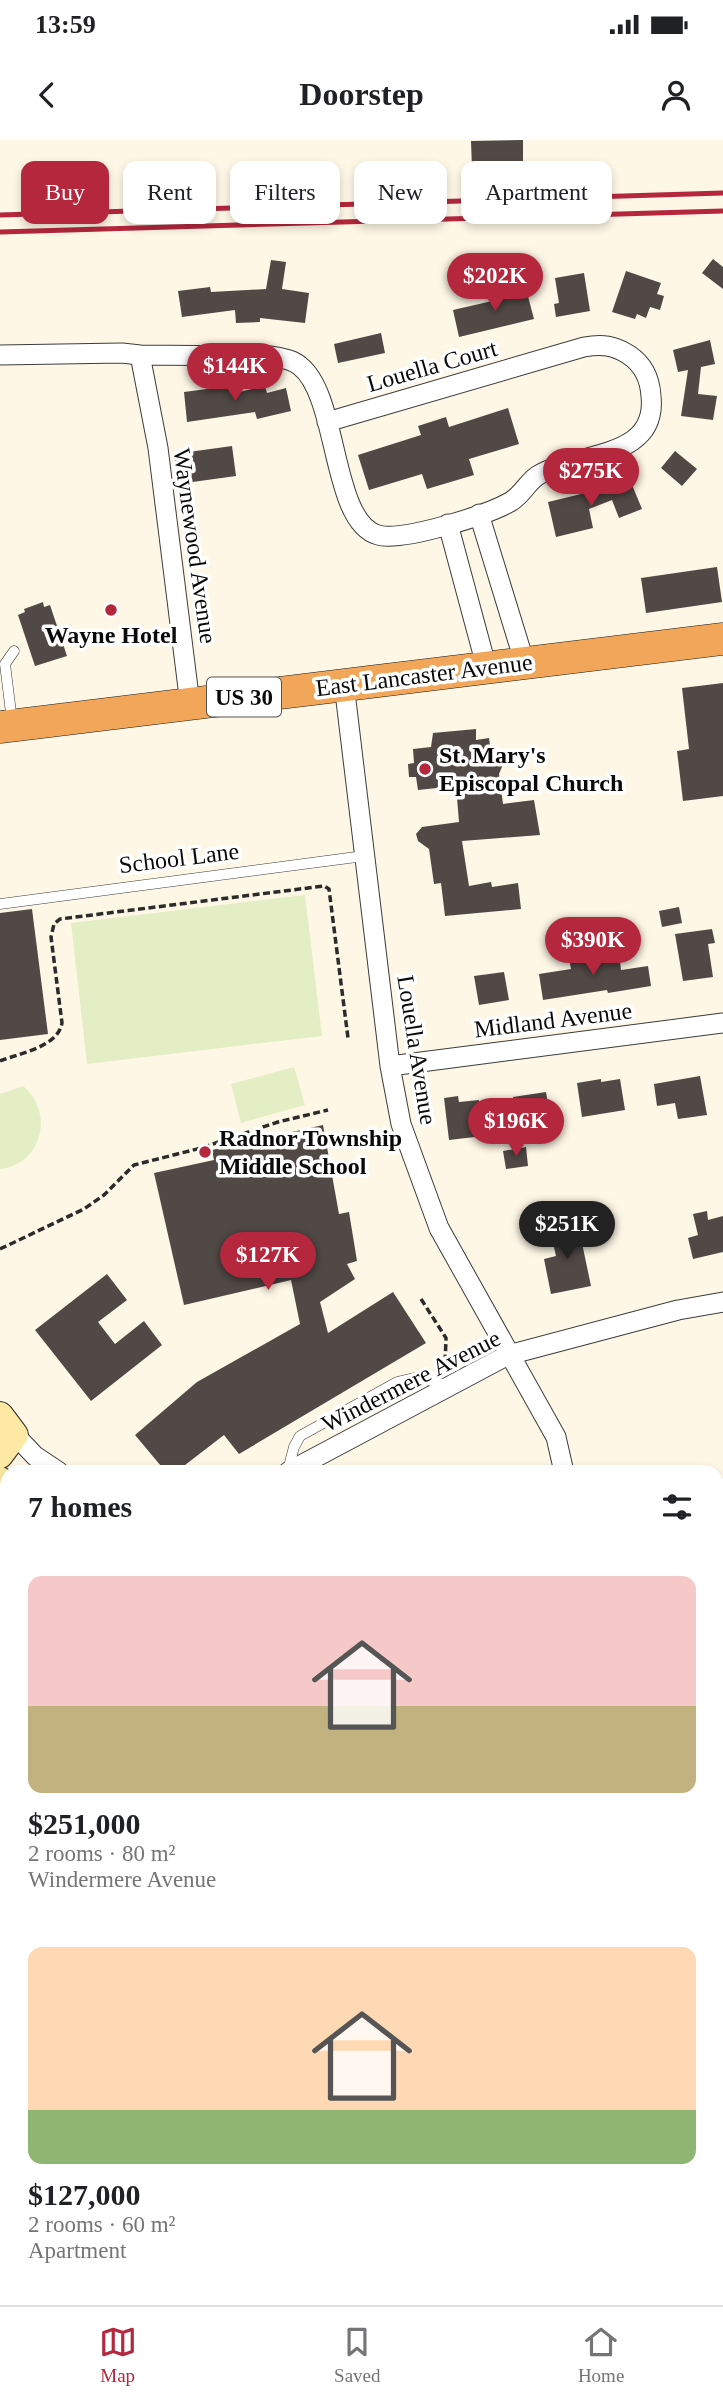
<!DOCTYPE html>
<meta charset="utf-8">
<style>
body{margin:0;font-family:Georgia,serif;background:#f6f6f6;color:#202124;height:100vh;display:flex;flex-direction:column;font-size:26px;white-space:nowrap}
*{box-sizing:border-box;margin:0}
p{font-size:23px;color:#757577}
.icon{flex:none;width:38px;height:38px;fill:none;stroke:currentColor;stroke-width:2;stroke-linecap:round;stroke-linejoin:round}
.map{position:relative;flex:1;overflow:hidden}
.side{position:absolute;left:0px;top:1325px;width:724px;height:842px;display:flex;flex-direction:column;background:#fff;border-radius:21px 21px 0 0;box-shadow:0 4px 10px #0003}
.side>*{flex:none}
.guide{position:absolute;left:21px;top:21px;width:682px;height:63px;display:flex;gap:14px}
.price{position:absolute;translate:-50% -60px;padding:0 16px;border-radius:24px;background:#b4273d;color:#fff;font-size:23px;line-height:46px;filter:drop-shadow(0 2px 4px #0008)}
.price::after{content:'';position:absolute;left:50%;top:42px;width:21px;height:16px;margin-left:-10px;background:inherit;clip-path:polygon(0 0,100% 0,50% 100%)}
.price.on{background:#222;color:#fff}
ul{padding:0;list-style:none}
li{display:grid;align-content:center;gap:14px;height:371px;padding:0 28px}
li span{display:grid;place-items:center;height:217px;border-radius:14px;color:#555}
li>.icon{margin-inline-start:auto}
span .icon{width:126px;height:126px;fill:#fffc;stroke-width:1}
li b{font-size:30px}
h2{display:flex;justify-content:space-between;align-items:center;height:84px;padding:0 28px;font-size:30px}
.tag{padding:0 24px;border-radius:14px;background:#fff;box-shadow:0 4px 10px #0003;font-size:24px;line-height:63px}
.tag.on{background:#b4273d;color:#fff}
.status{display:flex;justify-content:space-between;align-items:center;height:49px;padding:0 35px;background:#fff;direction:ltr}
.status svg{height:19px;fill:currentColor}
header{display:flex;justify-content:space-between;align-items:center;height:91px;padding:0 28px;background:#fff;font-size:32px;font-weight:800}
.tab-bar{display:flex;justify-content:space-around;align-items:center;height:98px;border-top:2px solid #e0e0e0;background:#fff;font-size:19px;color:#757577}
.tab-bar a{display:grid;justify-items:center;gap:4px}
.tab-bar .on{color:#b4273d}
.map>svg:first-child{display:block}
.pitch{fill:#e4eec4}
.building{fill:#514946}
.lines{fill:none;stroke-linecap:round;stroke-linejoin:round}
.service-casing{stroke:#3c3c3c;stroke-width:11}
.minor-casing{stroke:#3c3c3c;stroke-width:21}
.secondary-casing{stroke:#2b2b2b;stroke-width:28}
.trunk-casing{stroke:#1a1a1a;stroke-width:33}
.path{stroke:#2b2b2b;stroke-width:3.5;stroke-dasharray:7 3.5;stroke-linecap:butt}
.service{stroke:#fff;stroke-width:10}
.minor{stroke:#fff;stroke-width:19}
.secondary{stroke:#fde9a3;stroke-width:26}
.trunk{stroke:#f2a659;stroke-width:32}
.rail{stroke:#b4273d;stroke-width:5}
.poi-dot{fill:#b4273d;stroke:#fff;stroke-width:2.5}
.labels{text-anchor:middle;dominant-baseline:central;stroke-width:7;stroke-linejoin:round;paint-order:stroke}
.shield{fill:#fff;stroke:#535353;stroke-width:2}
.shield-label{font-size:23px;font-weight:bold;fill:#090909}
.street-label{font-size:24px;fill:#090909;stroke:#fff}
.poi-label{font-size:24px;font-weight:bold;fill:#090909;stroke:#fff;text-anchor:start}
</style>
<div class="status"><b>13:59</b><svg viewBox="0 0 49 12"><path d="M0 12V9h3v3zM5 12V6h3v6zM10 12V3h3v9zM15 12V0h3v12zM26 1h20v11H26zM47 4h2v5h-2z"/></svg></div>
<header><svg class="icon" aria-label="back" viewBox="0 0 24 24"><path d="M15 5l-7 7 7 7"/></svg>Doorstep<svg class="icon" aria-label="person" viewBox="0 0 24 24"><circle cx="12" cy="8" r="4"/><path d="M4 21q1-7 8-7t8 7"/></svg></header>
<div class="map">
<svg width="723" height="2165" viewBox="0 0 723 2165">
<rect width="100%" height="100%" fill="#fef7e6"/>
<path class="pitch" d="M305,755L322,896L87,924L71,783Z
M294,927L305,965L241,983L231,944Z
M23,946C55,972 42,1025 0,1029V954Z"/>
<path class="building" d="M523,0V28L472,29L471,1Z
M713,119L723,127V149L702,133Z
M271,120L286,122L282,149L309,153L305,183L260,178V182L236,183L235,170L182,177L178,151L210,147L211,152L266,149Z
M626,131L661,143L657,154L664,156L660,170L650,167L646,178L637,174L635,179L612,172Z
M584,133L590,171L556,177L554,164L559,163L555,138Z
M525,145L534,179L459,197L453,170L501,159L500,151Z
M381,193L385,213L338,223L334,204Z
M710,200L715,224L701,227L698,254L717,256L713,280L681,276L688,230L678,232L673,210Z
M230,246L231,254L265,246L267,253L286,248L291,271L257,279L255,272L187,282L184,252Z
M508,268L519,304L469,319L474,335L427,349L422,334L369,350L358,315L421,295L418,286L446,277L449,287Z
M232,306L236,336L178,344L174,314Z
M675,311L697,329L682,346L661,328Z
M630,340L642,369L619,378L612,360L589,369L593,388L556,397L548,362L585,353L586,357Z
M717,427L722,462L646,473L641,438Z
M43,462L44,467L50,465L67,516L35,526L18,475L25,472L24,469Z
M723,543V656L683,661L677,611L689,609L682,548Z
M476,589V600L489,598L490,606L500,610L504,615V622L499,634L503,664L534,660L540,695L462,701L469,746L491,742L492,747L518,743L521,769L445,776L441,743L434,744L429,709L418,701L416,694L422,687L459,682L456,646L418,650L416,637H409L408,624L414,623L413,609L431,607L433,593Z
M679,767L682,783L662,787L659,771Z
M32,769L48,894L0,900V773Z
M712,789L715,803L708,804L713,837L683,841L675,794Z
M619,812L621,830L648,826L651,846L608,853L607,850L543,860L539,834L571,829L569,818Z
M504,832L509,860L479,865L474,836Z
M700,936L707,975L678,979L675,963L657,966L654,944Z
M601,939V942L620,939L625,970L582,977L577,943Z
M546,952L553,994L520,999L513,957Z
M458,956L459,962L479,960L483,996L449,1000L444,958Z
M323,985L339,1074L349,1072L357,1121L347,1124L355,1139L320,1162L328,1193L393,1152L426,1203L239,1314L224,1295L176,1332H166L135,1295L197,1242L300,1184L291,1140L184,1165L154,1033L214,1020L212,1010Z
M526,1007L528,1026L506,1029L503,1011Z
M556,1064L561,1084L542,1090L536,1069Z
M707,1071L708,1080L723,1076V1112L693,1119L688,1098L698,1095L693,1074Z
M578,1084L591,1146L551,1154L544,1119L556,1116L550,1090Z
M107,1134L127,1160L98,1182L115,1204L144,1181L162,1205L91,1261L35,1190Z"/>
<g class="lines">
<defs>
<path id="service" d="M12,581L5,524L14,511
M0,764L364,716
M288,1330L294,1307L300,1296L397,1242L418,1237L450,1246
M0,1450L7,1447
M105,2165L107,2160"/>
<path id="minor" d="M0,215L122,213L140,215L271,216C281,218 292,219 300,226C339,256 331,382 378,395C402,402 487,375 510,362C521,356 527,343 537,336C576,311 658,321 651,256C650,239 644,225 629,215C614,205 602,204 584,207L327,282
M140,215L158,308L190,564
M479,374L525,524
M448,384L487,529
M344,544L390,926L401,984L439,1088L556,1297L564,1332
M390,926L723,883
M15,1295L35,1316L59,1332
M288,1332L508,1215L678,1170L723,1162
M718,1526L723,1525
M718,1925L723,1934
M0,2054L7,2062
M33,2165L39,2160"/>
<path id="secondary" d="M0,1275L15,1295L0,1315
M0,1340L7,1362
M413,2160L418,2165"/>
<path id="trunk" d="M0,587C241,556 482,530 723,499"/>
</defs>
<use href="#service" class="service-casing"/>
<use href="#minor" class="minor-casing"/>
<use href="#secondary" class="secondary-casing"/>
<use href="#trunk" class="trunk-casing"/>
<path class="path" d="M0,921C20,913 58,907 62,883L51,797L54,784L60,779L324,746L329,749L348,898
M0,1109L84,1069L104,1055L134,1025L201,1008L278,982L328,970
M421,1159L446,1198L445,1227"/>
<use href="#service" class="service"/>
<use href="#minor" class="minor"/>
<use href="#secondary" class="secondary"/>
<use href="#trunk" class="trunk"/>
<path class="rail" d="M0,75L723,53
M0,92L723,71"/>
</g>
<g class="poi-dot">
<circle cx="111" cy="470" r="7"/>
<circle cx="425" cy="629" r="7"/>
<circle cx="205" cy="1012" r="7"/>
</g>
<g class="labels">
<rect class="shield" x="207" y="537.5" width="74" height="39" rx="5"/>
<g class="shield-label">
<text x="244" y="557">US 30</text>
</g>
<g class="street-label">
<text transform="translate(432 226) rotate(-16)">Louella Court</text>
<text transform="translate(195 406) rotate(82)">Waynewood Avenue</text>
<text transform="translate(424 535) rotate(-7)">East Lancaster Avenue</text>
<text transform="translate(179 718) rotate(-7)">School Lane</text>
<text transform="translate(553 880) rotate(-7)">Midland Avenue</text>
<text transform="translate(417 910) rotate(81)">Louella Avenue</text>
<text transform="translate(411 1241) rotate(-27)">Windermere Avenue</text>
</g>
<g class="poi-label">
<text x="111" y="495" text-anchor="middle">Wayne Hotel</text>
<text x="439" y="615">St. Mary's<tspan x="439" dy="28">Episcopal Church</tspan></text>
<text x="219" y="998">Radnor Township<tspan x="219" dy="28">Middle School</tspan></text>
</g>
</g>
</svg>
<b class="price" style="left:495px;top:173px">$202K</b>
<b class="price" style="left:235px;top:263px">$144K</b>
<b class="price" style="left:591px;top:368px">$275K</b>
<b class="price" style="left:593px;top:837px">$390K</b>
<b class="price" style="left:516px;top:1018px">$196K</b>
<b class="price on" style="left:567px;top:1121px">$251K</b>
<b class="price" style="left:268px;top:1152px">$127K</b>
<div class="guide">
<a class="tag on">Buy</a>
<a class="tag">Rent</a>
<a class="tag">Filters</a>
<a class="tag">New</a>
<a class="tag">Apartment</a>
</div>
<section class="side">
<h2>7 homes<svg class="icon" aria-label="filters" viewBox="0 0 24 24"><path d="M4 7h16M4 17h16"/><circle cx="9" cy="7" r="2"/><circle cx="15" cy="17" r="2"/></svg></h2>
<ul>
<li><span style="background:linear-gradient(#f6c9c9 60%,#c2b280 0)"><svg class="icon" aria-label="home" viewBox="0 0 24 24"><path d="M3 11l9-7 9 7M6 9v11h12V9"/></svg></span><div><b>$251,000</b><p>2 rooms · 80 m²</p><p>Windermere Avenue</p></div></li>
<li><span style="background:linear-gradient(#ffd9b3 75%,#8fb573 0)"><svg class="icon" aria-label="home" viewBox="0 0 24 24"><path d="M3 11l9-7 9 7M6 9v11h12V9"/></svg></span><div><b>$127,000</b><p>2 rooms · 60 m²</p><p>Apartment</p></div></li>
</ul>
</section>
</div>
<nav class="tab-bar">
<a class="on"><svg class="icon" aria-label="map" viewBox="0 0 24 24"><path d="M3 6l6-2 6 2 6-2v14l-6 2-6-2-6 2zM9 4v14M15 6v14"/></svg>Map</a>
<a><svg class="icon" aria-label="saved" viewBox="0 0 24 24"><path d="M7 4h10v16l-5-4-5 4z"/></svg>Saved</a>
<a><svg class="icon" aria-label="home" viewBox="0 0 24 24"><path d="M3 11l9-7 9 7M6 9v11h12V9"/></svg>Home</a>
</nav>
